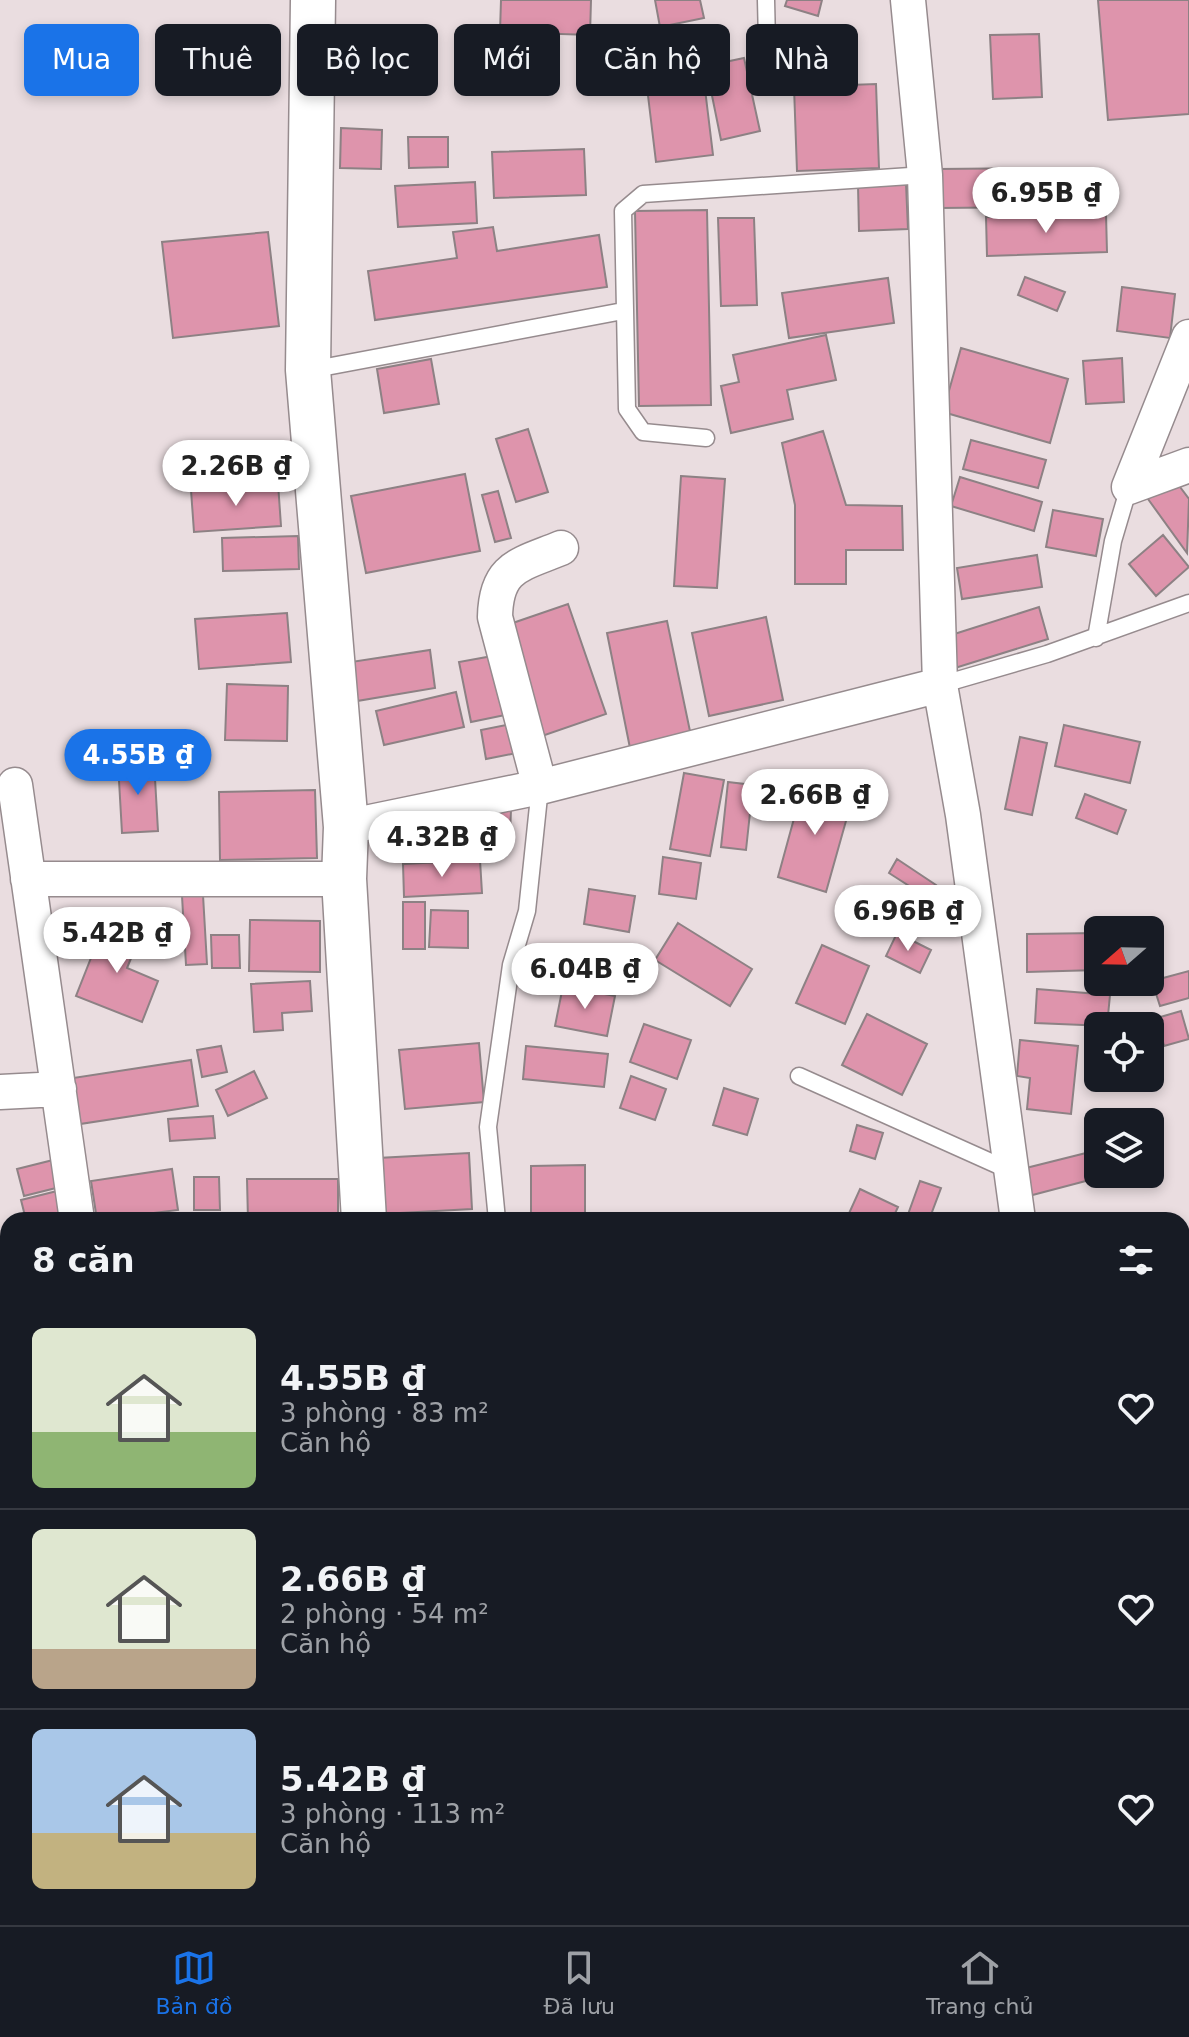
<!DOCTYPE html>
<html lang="vi">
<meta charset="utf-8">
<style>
body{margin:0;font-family:"DejaVu Sans",sans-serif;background:#242831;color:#f1f3f6;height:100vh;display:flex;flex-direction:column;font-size:30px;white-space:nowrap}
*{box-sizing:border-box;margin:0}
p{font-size:26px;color:#9ea1a6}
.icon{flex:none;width:44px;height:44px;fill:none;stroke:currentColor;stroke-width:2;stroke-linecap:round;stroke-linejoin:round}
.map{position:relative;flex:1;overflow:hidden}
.drawer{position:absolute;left:0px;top:1212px;width:1190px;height:714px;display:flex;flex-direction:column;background:#171b24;border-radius:24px 24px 0 0;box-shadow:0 4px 12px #0003}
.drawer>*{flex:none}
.guide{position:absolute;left:24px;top:24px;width:1142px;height:72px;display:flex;gap:16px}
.needle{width:52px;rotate:250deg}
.fabs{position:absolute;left:1084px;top:916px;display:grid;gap:16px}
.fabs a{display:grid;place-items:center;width:80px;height:80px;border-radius:12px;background:#171b24;box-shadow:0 4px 12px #0003;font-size:40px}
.price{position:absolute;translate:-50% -68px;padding:0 18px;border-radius:28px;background:#fff;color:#222;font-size:26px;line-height:52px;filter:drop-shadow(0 2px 4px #0008)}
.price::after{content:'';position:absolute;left:50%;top:48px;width:24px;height:18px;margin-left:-12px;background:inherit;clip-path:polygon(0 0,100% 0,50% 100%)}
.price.on{background:#1a73e8;color:#fff}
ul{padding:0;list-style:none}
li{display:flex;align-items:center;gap:24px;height:200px;padding:0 32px}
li+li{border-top:2px solid #363941}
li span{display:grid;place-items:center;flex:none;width:224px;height:160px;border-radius:12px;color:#555}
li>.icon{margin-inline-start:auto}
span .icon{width:96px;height:96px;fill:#fffc;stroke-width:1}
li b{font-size:34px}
h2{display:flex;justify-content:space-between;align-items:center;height:96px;padding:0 32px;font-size:34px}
.pill{padding:0 28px;border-radius:12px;background:#171b24;box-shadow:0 4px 12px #0003;font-size:28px;line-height:72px}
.pill.on{background:#1a73e8;color:#fff}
.tab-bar{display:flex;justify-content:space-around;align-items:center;height:112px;border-top:2px solid #363941;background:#171b24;font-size:22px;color:#9ea1a6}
.tab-bar a{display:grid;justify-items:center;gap:4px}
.tab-bar .on{color:#1a73e8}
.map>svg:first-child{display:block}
.building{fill:#de94ac;stroke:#8d8184;stroke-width:2}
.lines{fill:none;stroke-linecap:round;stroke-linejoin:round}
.lane-casing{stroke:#968b8e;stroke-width:19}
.street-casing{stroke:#968b8e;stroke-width:37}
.secondary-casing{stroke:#968b8e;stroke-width:47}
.lane{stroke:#fff;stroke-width:16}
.street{stroke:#fff;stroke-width:34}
.secondary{stroke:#fff;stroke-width:44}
</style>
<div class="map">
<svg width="1189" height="1925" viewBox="0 0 1189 1925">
<rect width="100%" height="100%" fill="#eadde0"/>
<path class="building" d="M501,0H591L590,35L500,32Z
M655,0H700L704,18L660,27Z
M787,0H822L818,16L785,6Z
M1098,0H1189V114L1108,120Z
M1039,34L1042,97L993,99L990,35Z
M700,48L713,155L656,162L643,54Z
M744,58L760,131L721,140L706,66Z
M876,84L879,168L797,171L794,87Z
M341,128L382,130L381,169L340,168Z
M408,137H448V167L409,168Z
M584,149L586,195L494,198L492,152Z
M1040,168L1041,207L939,208L938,169Z
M475,182L477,223L398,227L395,186Z
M906,184L908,229L859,231L858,185Z
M707,210L711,405L639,406L635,211Z
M1106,214L1107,252L987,256L986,217Z
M718,218H754L757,305L721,306Z
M493,227L497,251L599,235L607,287L375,320L368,271L457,258L453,232Z
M268,232L279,326L173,338L162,242Z
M1025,277L1065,292L1057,311L1018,295Z
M888,278L894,323L789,338L782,293Z
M1122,287L1175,294L1170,338L1117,331Z
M826,335L836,380L787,390L793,419L731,433L721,386L739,382L733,355Z
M961,348L1068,379L1050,443L943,412Z
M1122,358L1124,402L1086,404L1083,361Z
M431,359L439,404L384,413L377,369Z
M528,429L548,492L516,502L496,439Z
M823,431L846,505L902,506L903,550H846V584H795V505L782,443Z
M971,440L1046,460L1038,488L963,469Z
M465,474L480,551L366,573L351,496Z
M681,476L725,479L717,588L674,586Z
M960,477L1042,502L1034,531L951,506Z
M1174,479L1189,499L1187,553L1148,499Z
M278,483L281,526L194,532L191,490Z
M498,491L511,538L495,542L482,495Z
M1053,510L1103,519L1096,556L1046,547Z
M1163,535L1189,567L1156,596L1129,564Z
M298,536L299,569L223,571L222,538Z
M1037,555L1042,587L962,599L957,568Z
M568,604L606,714L542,736L504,626Z
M1039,607L1048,639L955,668L945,637Z
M287,613L291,662L199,669L195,619Z
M766,617L783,700L709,716L692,633Z
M667,621L691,736L630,748L607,633Z
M430,650L435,688L357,701L351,662Z
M498,655L510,714L471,722L459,662Z
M227,684L288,686L287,741L225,740Z
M456,692L464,727L384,745L376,711Z
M516,723L522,752L486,759L481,730Z
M1064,725L1140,742L1130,783L1055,766Z
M1020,737L1047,743L1032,815L1005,809Z
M108,739L112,768L95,770L92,742Z
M154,761L158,831L122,833L118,763Z
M684,773L724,780L710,856L670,849Z
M728,782L753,785L746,850L721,847Z
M804,782L853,796L826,892L778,877Z
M315,790L317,858L220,860L219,792Z
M1085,794L1126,810L1117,834L1076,818Z
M480,809L511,810L510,834L479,833Z
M663,857L701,863L696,899L659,894Z
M897,859L936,885L928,898L889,873Z
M480,860L482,893L404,897L403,864Z
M589,889L635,896L629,932L584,924Z
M203,895L207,964L186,965L182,896Z
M403,902H425V949H403Z
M431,910L468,911V948L429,947Z
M106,920L141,934L127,968L158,981L142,1022L76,996Z
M250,920L320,921V972L249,971Z
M678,923L752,969L730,1006L655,960Z
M897,933L931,950L920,973L886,956Z
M1098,933V970L1027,972V934Z
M211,935H239L240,968H212Z
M822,945L869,966L845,1024L796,1003Z
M1189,971V998L1160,1006L1152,981Z
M310,981L312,1011L282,1013L283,1030L254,1032L251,984Z
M563,986L615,996L607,1036L555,1026Z
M1037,989L1110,995L1107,1026L1035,1023Z
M1181,1011L1189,1039L1164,1046L1157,1018Z
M867,1014L927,1044L902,1095L842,1065Z
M644,1024L691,1040L677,1079L630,1062Z
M1020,1040L1078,1046L1071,1114L1027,1109L1030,1078L1017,1076Z
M479,1043L484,1102L405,1109L399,1050Z
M221,1046L227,1072L202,1077L197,1050Z
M526,1046L608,1054L604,1087L523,1079Z
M191,1060L198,1106L80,1124L73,1078Z
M254,1071L267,1098L228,1116L216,1090Z
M631,1076L666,1089L655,1120L620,1108Z
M724,1088L758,1099L747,1135L713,1125Z
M213,1116L215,1138L170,1141L168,1119Z
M857,1125L883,1133L875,1159L850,1151Z
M1094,1151L1101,1177L1025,1197L1018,1170Z
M469,1153L472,1209L382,1214L378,1158Z
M53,1160L60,1187L24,1196L17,1169Z
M585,1165V1220H531V1166Z
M172,1169L178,1210L97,1220L91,1181Z
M194,1177H219L220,1210H194Z
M247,1179H338V1220H248Z
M920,1181L941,1188L929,1220H906Z
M860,1189L898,1207L892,1220H846Z
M57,1191L64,1220H26L21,1200Z
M479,1215L480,1220H439Z
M1182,1328H1189V1378H1182Z
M8,1506V1607L0,1608V1507Z
M8,1681V1712H0V1682Z
M1182,1711L1189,1712V1787L1182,1786Z
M0,1726L8,1727V1767L0,1766Z
M8,1885V1918H32V1925H0V1886Z
M40,1918H80L81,1925H41Z
M409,1918H470L466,1925H423Z
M543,1918H651L650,1925H542Z
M824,1918H881L884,1925H826Z"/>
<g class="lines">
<defs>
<path id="lane" d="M766,0L768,84
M310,370L623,311
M706,438L643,432L627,409L623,211L643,194L925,175
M1096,638L1113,541L1129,487
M940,685L1047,654L1189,603
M799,1076L1013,1172
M497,1220L488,1127L511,965L527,911L540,787
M89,1918V1925
M505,1918L506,1925"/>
<path id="street" d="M908,0L925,175L940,685L963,815L1018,1220
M1129,487L1189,337
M1129,487L1189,465
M15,785L77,1220
M540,787L495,617C496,566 520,565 561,548
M346,827L540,787L940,685
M28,879H344
M0,1092L59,1089"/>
<path id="secondary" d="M313,0L308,370L346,827L344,879L364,1220
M1182,1425H1189
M0,1490L8,1489"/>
</defs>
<use href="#lane" class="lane-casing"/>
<use href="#street" class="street-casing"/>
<use href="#secondary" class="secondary-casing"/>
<use href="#lane" class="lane"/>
<use href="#street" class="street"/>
<use href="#secondary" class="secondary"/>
</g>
</svg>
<div class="fabs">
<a><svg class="needle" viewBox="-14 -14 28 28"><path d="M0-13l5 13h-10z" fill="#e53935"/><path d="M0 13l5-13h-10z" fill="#9ea1a6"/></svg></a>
<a><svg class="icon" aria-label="locate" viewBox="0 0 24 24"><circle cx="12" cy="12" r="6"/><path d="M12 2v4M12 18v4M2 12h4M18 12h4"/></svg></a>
<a><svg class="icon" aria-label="layers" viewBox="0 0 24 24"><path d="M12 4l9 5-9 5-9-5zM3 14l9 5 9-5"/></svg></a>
</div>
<b class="price" style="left:1046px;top:235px">6.95B ₫</b>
<b class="price" style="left:236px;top:508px">2.26B ₫</b>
<b class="price on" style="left:138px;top:797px">4.55B ₫</b>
<b class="price" style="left:815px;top:837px">2.66B ₫</b>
<b class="price" style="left:442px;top:879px">4.32B ₫</b>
<b class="price" style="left:908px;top:953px">6.96B ₫</b>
<b class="price" style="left:117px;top:975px">5.42B ₫</b>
<b class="price" style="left:585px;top:1011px">6.04B ₫</b>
<div class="guide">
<a class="pill on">Mua</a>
<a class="pill">Thuê</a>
<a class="pill">Bộ lọc</a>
<a class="pill">Mới</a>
<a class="pill">Căn hộ</a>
<a class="pill">Nhà</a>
</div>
<section class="drawer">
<h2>8 căn<svg class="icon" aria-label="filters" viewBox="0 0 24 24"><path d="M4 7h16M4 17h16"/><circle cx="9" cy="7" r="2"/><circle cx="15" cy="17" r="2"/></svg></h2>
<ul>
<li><span style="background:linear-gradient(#dfe7d0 65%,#8fb573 0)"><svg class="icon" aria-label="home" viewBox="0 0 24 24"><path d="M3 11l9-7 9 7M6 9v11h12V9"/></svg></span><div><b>4.55B ₫</b><p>3 phòng · 83 m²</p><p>Căn hộ</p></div><svg class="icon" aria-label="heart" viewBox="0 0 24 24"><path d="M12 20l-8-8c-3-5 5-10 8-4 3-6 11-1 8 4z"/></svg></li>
<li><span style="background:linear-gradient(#dfe7d0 75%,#b9a48a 0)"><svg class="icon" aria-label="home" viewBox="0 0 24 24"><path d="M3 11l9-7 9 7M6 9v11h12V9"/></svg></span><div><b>2.66B ₫</b><p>2 phòng · 54 m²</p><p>Căn hộ</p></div><svg class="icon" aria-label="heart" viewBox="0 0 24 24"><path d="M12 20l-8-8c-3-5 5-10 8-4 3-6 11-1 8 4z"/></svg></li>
<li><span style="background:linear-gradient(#a9c7e8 65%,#c2b280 0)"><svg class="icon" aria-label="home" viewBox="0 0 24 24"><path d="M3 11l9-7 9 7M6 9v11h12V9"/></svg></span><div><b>5.42B ₫</b><p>3 phòng · 113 m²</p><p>Căn hộ</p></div><svg class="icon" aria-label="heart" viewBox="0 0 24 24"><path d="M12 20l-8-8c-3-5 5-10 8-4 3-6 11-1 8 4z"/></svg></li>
</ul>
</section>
</div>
<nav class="tab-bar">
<a class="on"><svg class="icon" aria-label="map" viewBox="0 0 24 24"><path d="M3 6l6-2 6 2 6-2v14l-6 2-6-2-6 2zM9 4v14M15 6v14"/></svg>Bản đồ</a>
<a><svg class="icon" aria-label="saved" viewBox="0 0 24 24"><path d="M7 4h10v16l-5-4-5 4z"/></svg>Đã lưu</a>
<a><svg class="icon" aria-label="home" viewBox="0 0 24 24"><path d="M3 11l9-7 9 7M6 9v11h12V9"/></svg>Trang chủ</a>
</nav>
